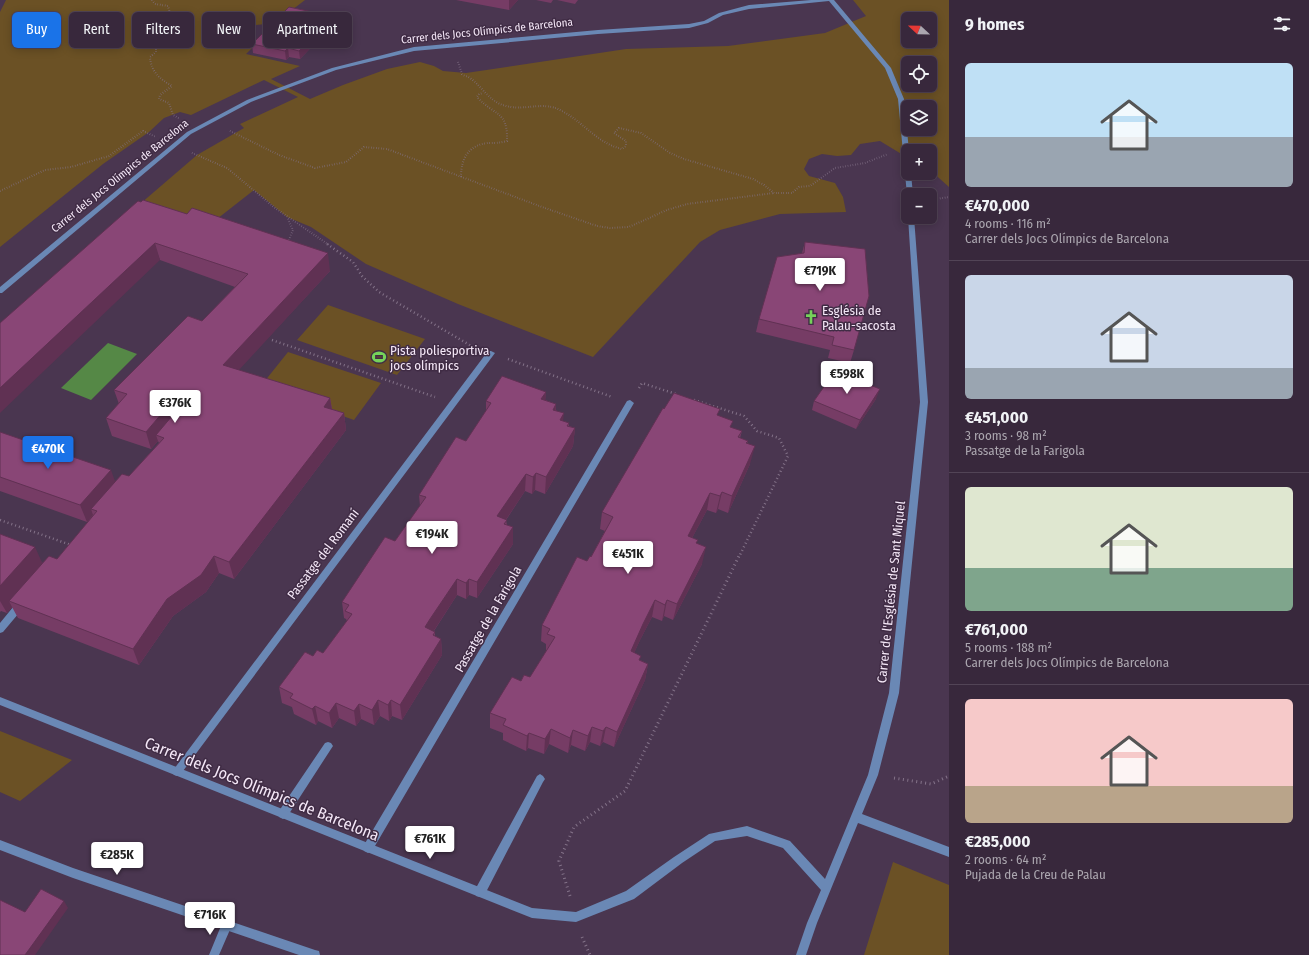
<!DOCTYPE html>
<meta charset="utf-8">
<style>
body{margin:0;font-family:"Fira Sans Condensed",sans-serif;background:#3f3043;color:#f1f3f6;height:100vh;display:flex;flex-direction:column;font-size:15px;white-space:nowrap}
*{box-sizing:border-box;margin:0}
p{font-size:13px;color:#aba6af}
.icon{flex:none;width:22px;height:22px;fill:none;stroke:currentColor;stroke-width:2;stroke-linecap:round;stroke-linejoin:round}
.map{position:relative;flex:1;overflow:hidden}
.side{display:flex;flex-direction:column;background:#38283c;width:360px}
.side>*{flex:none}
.banner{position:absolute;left:12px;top:12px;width:380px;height:36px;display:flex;gap:8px}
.needle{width:26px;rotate:292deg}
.fabs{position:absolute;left:901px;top:12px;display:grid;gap:8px}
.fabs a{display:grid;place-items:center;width:36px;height:36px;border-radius:6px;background:#38283c;box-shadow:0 2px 10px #0003,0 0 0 1px #524456;font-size:20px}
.price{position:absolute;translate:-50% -34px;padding:0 9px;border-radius:4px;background:#fff;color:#222;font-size:13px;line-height:26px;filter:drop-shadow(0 1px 2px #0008)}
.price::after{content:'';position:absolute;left:50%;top:24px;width:12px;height:9px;margin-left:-6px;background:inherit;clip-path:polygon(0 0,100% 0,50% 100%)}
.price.current{background:#1a73e8;color:#fff}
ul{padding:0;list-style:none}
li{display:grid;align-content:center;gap:8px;height:212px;padding:0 16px}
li+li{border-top:1px solid #524456}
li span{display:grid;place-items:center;height:124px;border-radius:6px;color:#555}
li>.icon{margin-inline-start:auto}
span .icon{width:72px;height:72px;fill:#fffc;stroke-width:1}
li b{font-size:17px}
h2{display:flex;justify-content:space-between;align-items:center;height:48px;padding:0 16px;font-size:17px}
.pill{padding:0 14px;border-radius:6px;background:#38283c;box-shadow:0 2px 10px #0003,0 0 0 1px #524456;font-size:14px;line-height:36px}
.pill.current{background:#1a73e8;color:#fff}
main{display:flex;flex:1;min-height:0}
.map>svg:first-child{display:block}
.green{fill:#6b5125;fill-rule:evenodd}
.water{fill:#558846}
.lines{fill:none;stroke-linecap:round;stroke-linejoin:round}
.path-far2{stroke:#847389;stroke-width:2;stroke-dasharray:0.5 2;stroke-linecap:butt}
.path-far1{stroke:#847389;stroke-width:2.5;stroke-dasharray:1 3;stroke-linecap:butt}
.path{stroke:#847389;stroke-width:3;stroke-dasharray:1 3.5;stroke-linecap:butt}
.service{fill:#6a88b5;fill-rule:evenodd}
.pedestrian{fill:#6a88b5;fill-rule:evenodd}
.minor{fill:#6a88b5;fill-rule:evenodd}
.tertiary{fill:#6a88b5;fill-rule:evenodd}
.wall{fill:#763c65}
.shaded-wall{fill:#603153}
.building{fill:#894676;stroke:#603153}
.labels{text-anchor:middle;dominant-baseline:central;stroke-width:3;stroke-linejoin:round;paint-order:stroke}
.far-street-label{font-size:11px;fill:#f4e7f7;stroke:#402c45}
.poi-label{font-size:13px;fill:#f4e7f7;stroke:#402c45;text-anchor:start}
.street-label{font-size:13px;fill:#f4e7f7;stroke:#402c45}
.near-street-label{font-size:16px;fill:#f4e7f7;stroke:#402c45}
</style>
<main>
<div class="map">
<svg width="949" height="955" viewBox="0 0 949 955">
<rect width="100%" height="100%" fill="#4a3650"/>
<path class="green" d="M6,0H305L275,23L256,25L255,45L246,54L300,66L271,79L310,99L343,85L387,69L420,62L434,66L443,71L466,73L626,49L728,46L825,33L866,16L853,0H949V187L930,170V151H908V158L880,141L860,144L851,155L837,156L822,154L809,159L804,169L809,176L835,183L843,197L846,212L780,214L720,230L700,242L593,357L458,304L366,264L311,227L287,217L254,190L208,226L140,204L197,155L244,128L240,124L298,97L264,80L191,115L180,112L164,118L149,132L103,164L0,247V12ZM908,19H930V41H908ZM908,63H930V85H908ZM908,107H930V129H908Z
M328,305L425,339L397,375L297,340Z
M288,352L381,383L354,420L260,387Z
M0,731L72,760L20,801L0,792Z
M893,862L949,885V955H864Z"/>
<path class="water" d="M108,343L137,354L91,400L61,388Z"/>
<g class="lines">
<path class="path-far2" d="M152,0L155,4L168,6L170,13C152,23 138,29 156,49V52L150,57C151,72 160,79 172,86L160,95L159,99L169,103L173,115L180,119
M458,62L462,74C464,76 467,76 470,78C483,87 489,102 506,106C524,111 543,101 560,110C583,121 596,143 622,149L626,146V141L614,133L619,128L641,133L670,153L684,159L753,179L764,185L774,193H792L799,187L810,186L835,168L865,163L888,154
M230,131L279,155L315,168L346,162L364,147L387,149L542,207L597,226L610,228L629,227L667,210L687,204L774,193
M192,153L227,168L275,208L329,245
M461,177C461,159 468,145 488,143C494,143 500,143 507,141C508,110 494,116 477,97L479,94L483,93
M0,191L45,170L71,167L109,156L143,131L156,137
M930,200L949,197
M288,219L293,230L288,242"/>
<path class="path-far1" d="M327,244L353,262L362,276L379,292L473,347
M272,340L435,397
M508,359L612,397
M639,388L642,383L676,394
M694,400L744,416L757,431L779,438L788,456L739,557
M0,520L71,545"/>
<path class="path" d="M894,778L931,784L949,776
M570,896L559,861L574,827L625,791L739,556
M582,937L590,955"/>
<path class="service" d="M21,600L24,601L25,604L24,607L3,632L0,633V623L18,601Z
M328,742L331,743L333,746L331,749L287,817L283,819L279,817L278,814L279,811L325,743Z
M540,774L543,776L545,779L543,782L484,896L480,897L476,896L475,892L476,888L537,776Z"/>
<path class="pedestrian" d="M488,351H491L495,353L180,775L177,776L174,775L172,772L174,769Z
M630,400L634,403L372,851L368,853L364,851L363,848L364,845L627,401Z"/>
<path class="minor" d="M811,0H834L891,68L904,99L909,151L908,173H911L913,195H908V196L907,195L898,99L885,68L829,1L749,9L723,15L708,23L689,28L598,34L414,51L336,70L251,102L191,134L2,293H0V287L187,132L247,100L332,68L414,47L598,30L689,24L704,21L719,13L749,5Z
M908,217H914L928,402L899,693L878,775L862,814L949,847V857L858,823L817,923L806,955H796L807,923L821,890L783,848L747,836L715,841L682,863L634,899L576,922L532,918L0,705V697L532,908L576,912L626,891L674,857L709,834L747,826L790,841L825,879L868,775L889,693L920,402Z
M227,920L231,921L232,925L219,955H209L223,921Z"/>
<path class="tertiary" d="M0,840L73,868L315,950L319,951L320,955H299L73,878L0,850Z"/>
</g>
<path class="wall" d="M456,0H518L509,10Z
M536,0H553L551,3Z
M557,0H578L575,4Z
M323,23L321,24L324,25V34L300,59L289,57L286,60L253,53L252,44Z
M138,201L330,271L238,370L330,398L332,409L344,413L346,430L234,579L219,573L206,592L173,616L139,665L18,618L12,607L7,613L1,611L0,612V534L43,563L57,559L94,515L87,522L0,491V432L115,481L129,476L159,443L158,441L151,449L112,436L106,418L119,404L114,390L202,321L235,287L160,260Z
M805,242L854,350L850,363L828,358L830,350L756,332L759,319L802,253Z
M546,392L545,400L556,404V410L563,421L569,423V426L575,428L573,446L545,494L535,490L532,494L525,491L506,520L507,525L513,544L477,598L469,595L466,599L457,595L434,631L435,632V637L441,639L442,655L402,720L392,716L389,721L380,716L374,725L361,719L356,726L339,718L332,728L318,721L316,725L294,714L292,707L282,703L279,687L313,656L323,653L347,621L346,619L344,618L342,602L395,541L420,506L419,495L466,441L486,411V401Z
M876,399L856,429L812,410L814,401Z
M719,416L732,428L742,431L740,438L748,441L747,444L750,464L728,513L718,509L716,513L707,510L692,538L697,544L702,564L673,620L664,616L662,621L652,617L640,640L634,653L640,660L648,664L645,680L614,747L603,742L600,746L590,742L585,751L571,745L568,753L549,744L544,754L528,748L526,751L503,740V733L490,728V713L521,681L530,677L547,650H546V644L541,641L542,625L587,561L591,557L605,531L600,529L602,512Z"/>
<path class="shaded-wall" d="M509,0H518L509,10Z
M322,14L323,23L314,31L313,23Z
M324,25V34L300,59L299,51Z
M288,48L289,57L286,60L285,51Z
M155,243L160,260L0,413V388Z
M328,253L330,271L227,383L223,365Z
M880,389L876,399L856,429L860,420Z
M546,392L545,409L541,399Z
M330,398L333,416L324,407Z
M556,404L555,421L553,410Z
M168,411L173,429L156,435L158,441L151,449L146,432L163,412Z
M344,413L346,430L234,579L229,562Z
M564,413L562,430L560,420Z
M575,428L573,446L545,494L546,477Z
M755,446L750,464L728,513L732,496Z
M111,470L117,487L91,509L93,515L87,522L80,505Z
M536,473L535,490L532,494L533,477Z
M526,474L525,491L497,533V516Z
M722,492L718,509L716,513L720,496Z
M710,493L707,510L684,553L688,536Z
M513,527V544L477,598V582Z
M35,547L45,569L9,601L12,607L7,613L0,601V586Z
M706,547L702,564L673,620L677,604Z
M214,556L219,573L206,592L173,616L139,665L133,649L167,599Z
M457,579V595L431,635L425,627Z
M469,579V595L466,599V583Z
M655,600L652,617L640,640L628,667L631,651L643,624Z
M667,600L664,616L662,621L665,605Z
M441,639L442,655L402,720L400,705Z
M648,664L645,680L614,747L617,732Z
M378,700L380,716L374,725L372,710Z
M391,700L392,716L389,721L388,705Z
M336,703L339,718L332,728L329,713Z
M359,704L361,719L356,726L354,711Z
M315,706L318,721L316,725L312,709Z
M592,727L590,742L585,751L588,736Z
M606,727L603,742L600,746L603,731Z
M551,729L549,744L544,754L545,739Z
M573,730L571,745L568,753L570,738Z
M529,733L528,748L526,751L527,736Z
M64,901L68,908L35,955H25Z"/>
<path class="building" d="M289,7L322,14L313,23L324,25L299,51L288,48L285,51L252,44Z
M143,200L187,214L192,208L328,253L223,365L330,398L324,407L344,413L229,562L214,556L201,575L167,599L133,649L9,601L49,556L57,559L97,511L91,509L122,474L129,476L164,438L156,435L172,416L168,411L163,412L146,432L106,418L127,394L114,390L188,316L202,321L248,274L155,243L0,388V323L138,201L141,202Z
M805,242L865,249L869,296L854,350L832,345L834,337L759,319L777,257L804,253Z
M835,371L880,389L860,420L814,401Z
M502,376L546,392L541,399L556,404L553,410L564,413L560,420L569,423L567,426L575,428L546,477L536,473L533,477L526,474L497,516L507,520L504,524L513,527L477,582L469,579L466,583L457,579L430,619L425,627L435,632L433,635L441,639L400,705L391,700L388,705L378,700L372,710L359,704L354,711L336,703L329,713L315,706L312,709L290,698L293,694L279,687L305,652L313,656L317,650L323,653L352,614L345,611L349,605L342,602L385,537L395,541L426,497L419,495L456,437L466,441L491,403L486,401Z
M674,393L720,409L717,415L733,421L730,427L742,431L738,437L748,441L746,443L755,446L732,496L722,492L720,496L710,493L688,536L698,540L696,543L706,547L677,604L667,600L665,605L655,600L643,624L631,651L641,656L639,660L648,664L617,732L606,727L603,731L592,727L588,736L573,730L570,738L551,729L545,739L529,733L527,736L503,725L506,719L490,713L512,677L521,681L524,675L530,677L555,637L547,634L550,629L542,625L577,557L587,561L590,556L591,557L613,517L602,512L663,408L664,409Z
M0,432L111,470L80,505L0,477Z
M0,534L35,547L0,586Z
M41,889L64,901L25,955H0V900L25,912Z"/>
<defs>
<symbol id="church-bare" viewBox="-9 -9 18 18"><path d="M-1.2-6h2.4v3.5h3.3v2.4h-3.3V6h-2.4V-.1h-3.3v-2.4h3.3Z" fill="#76d25a" stroke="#402c45" stroke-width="2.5" paint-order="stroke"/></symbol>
<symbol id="stadium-bare" viewBox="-9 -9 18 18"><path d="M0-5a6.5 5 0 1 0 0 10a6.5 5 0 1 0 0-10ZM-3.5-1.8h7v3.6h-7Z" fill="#76d25a" stroke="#402c45" stroke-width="2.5" paint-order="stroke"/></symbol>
</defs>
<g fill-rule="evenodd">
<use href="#church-bare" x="801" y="307" width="20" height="20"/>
<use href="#stadium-bare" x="369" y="347" width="20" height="20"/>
</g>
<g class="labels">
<g class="far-street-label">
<text transform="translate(487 31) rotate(-6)">Carrer dels Jocs Olímpics de Barcelona</text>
<text transform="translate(120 176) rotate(-39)">Carrer dels Jocs Olímpics de Barcelona</text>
</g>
<g class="poi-label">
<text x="822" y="310">Església de<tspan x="822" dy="15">Palau-sacosta</tspan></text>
<text x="390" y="350">Pista poliesportiva<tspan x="390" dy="15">jocs olímpics</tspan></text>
</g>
<g class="street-label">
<text transform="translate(323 554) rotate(-53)">Passatge del Romaní</text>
<text transform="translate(891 592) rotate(-84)">Carrer de l'Església de Sant Miquel</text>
<text transform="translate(488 619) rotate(-60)">Passatge de la Farigola</text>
</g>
<g class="near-street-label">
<text transform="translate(262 789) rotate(22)">Carrer dels Jocs Olímpics de Barcelona</text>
</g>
</g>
</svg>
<div class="fabs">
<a><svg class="needle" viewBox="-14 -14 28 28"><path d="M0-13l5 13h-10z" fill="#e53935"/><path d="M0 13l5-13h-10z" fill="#aba6af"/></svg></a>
<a><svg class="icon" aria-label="locate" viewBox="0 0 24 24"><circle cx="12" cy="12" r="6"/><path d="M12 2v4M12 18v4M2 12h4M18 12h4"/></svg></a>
<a><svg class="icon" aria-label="layers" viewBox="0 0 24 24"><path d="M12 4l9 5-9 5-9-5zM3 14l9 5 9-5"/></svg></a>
<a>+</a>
<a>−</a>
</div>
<b class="price" style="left:820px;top:292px">€719K</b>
<b class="price" style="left:847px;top:395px">€598K</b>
<b class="price" style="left:175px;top:424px">€376K</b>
<b class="price current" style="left:48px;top:470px">€470K</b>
<b class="price" style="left:432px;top:555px">€194K</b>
<b class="price" style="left:628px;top:575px">€451K</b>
<b class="price" style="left:430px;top:860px">€761K</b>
<b class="price" style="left:117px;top:876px">€285K</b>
<b class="price" style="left:210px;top:936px">€716K</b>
<div class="banner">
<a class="pill current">Buy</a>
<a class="pill">Rent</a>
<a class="pill">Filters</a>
<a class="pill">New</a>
<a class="pill">Apartment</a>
</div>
</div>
<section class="side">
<h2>9 homes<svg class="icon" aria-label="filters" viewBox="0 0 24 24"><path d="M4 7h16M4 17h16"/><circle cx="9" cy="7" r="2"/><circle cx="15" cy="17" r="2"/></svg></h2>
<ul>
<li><span style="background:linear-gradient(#bfe0f5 60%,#9aa5b1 0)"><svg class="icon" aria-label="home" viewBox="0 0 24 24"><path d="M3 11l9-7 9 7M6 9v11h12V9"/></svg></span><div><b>€470,000</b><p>4 rooms · 116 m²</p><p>Carrer dels Jocs Olímpics de Barcelona</p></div></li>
<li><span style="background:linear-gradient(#c9d6e8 75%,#9aa5b1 0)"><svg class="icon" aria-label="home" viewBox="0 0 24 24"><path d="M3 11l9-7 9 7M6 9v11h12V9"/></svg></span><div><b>€451,000</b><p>3 rooms · 98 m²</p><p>Passatge de la Farigola</p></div></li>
<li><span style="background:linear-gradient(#dfe7d0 65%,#7fa58c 0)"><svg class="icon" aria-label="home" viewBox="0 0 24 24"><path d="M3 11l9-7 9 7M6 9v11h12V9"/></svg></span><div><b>€761,000</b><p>5 rooms · 188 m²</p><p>Carrer dels Jocs Olímpics de Barcelona</p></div></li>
<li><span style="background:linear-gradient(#f6c9c9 70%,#b9a48a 0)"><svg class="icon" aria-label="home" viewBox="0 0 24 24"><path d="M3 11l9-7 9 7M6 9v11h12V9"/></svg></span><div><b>€285,000</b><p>2 rooms · 64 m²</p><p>Pujada de la Creu de Palau</p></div></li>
</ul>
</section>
</main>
